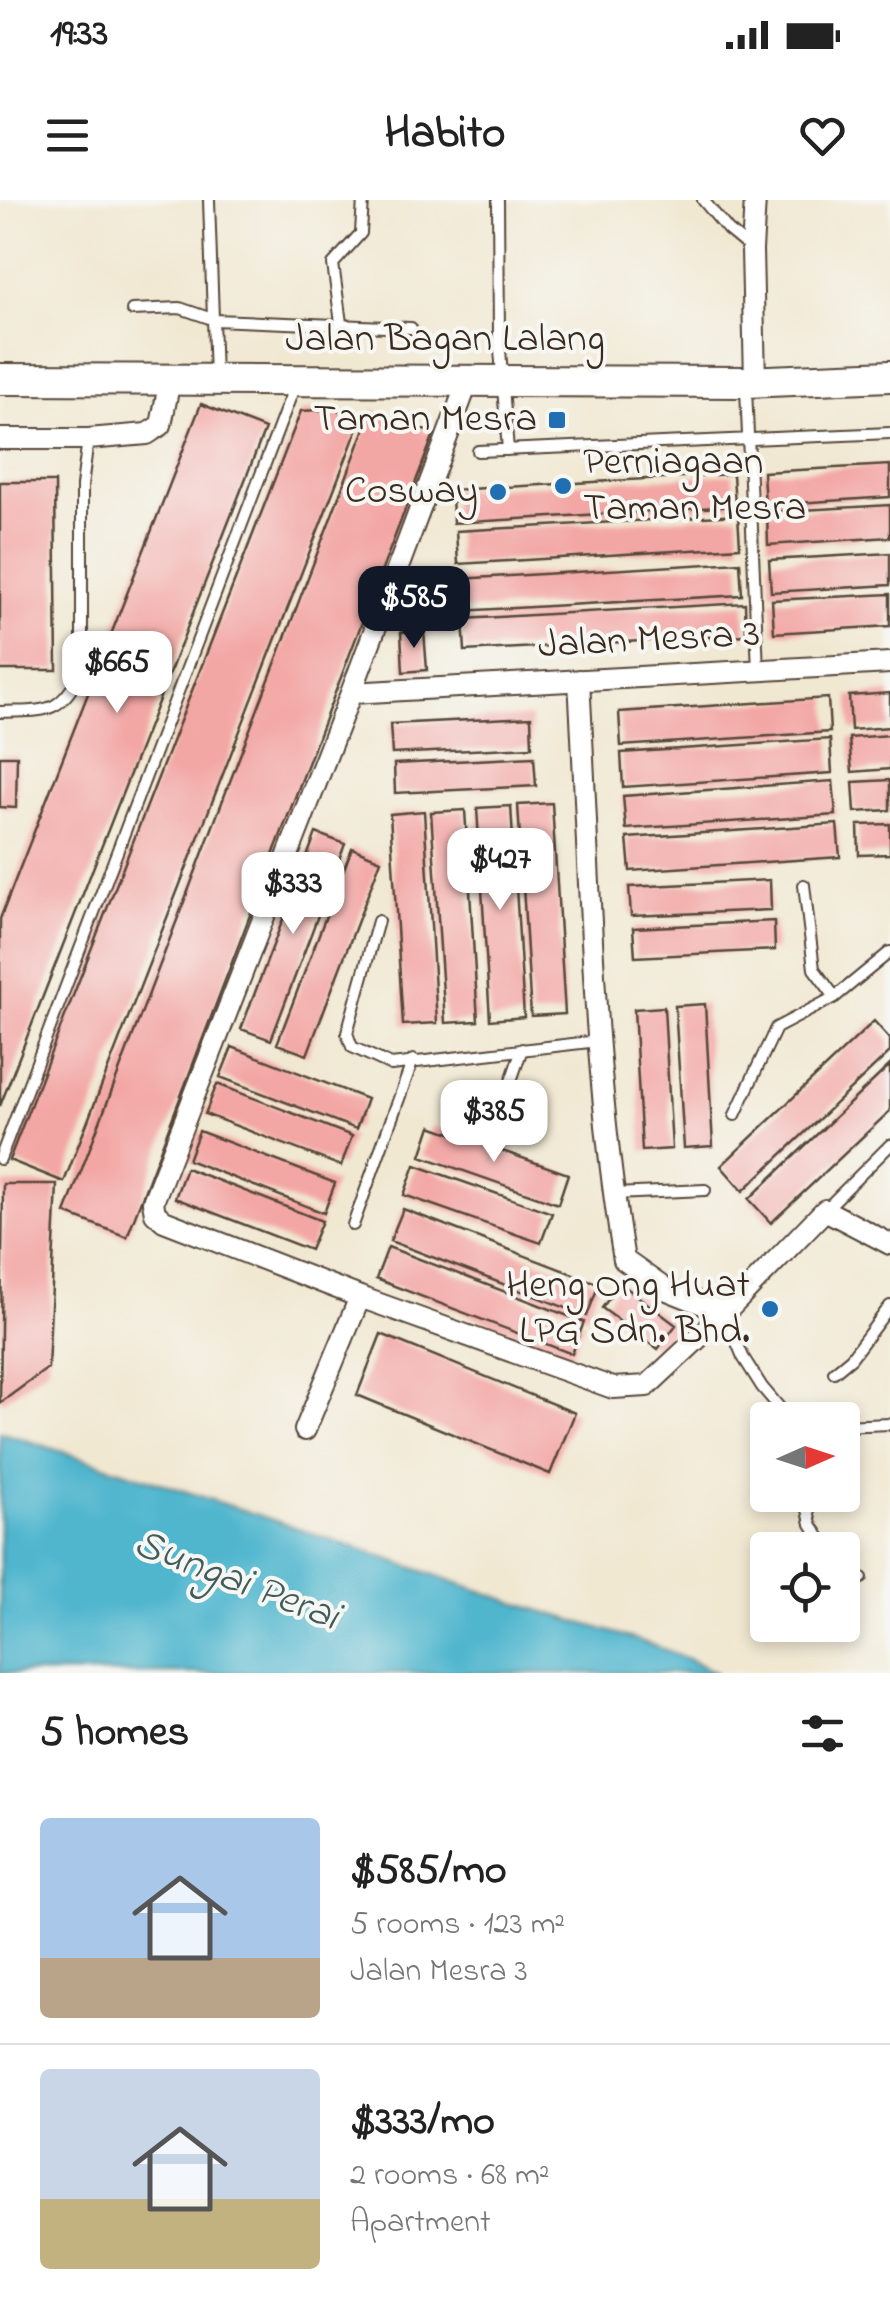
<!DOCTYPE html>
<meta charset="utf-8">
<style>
body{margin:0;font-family:"Indie Flower",sans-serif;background:#f6f6f6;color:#222;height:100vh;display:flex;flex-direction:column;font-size:38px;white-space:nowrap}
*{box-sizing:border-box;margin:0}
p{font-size:32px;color:#767676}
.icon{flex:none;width:55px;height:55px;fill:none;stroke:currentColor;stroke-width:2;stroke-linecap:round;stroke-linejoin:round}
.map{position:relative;height:1473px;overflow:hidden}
.panel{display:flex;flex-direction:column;background:#fff;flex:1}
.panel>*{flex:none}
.needle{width:65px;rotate:87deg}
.controls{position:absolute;left:750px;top:1202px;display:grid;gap:20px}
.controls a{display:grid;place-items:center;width:110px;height:110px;border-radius:10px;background:#fff;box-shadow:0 5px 15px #0003;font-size:50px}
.price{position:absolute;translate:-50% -85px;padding:0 22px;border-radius:20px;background:#fff;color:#222;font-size:32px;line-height:65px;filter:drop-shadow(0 2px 5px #0008)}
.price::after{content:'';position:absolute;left:50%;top:60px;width:30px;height:22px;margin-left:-15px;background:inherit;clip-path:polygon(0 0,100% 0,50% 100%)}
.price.current{background:#111827;color:#fff}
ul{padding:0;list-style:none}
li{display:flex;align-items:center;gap:30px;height:250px;padding:0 40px}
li+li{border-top:2px solid #e0e0e0}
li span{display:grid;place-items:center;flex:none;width:280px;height:200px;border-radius:10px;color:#555}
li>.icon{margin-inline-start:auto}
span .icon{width:120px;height:120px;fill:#fffc;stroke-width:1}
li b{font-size:42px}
h2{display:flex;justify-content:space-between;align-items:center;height:120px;padding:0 40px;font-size:42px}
.status{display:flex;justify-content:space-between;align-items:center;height:70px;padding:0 50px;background:#fff;direction:ltr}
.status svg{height:28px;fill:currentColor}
header{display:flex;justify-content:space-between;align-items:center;height:130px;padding:0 40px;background:#fff;font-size:45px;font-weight:800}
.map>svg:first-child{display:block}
.water{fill:#50b6ce;stroke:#467076;stroke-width:2.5}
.building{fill:#f3a7a5}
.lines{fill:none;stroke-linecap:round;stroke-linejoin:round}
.service-casing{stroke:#564639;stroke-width:14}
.minor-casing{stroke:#564639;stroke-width:24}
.secondary-casing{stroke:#564639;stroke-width:34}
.service{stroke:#fff;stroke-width:10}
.minor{stroke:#fff;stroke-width:20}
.secondary{stroke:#fff;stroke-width:30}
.poi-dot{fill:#1f6fb2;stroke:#f6f6f2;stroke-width:4}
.labels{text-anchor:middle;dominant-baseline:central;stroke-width:8;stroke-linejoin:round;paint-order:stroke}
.street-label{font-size:40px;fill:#3b2a1e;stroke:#f6f6f2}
.poi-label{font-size:40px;fill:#3b2a1e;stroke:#f6f6f2;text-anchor:end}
.water-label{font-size:42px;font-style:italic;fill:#425b5c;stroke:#f6f6f2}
</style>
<div class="status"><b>19:33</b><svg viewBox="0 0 49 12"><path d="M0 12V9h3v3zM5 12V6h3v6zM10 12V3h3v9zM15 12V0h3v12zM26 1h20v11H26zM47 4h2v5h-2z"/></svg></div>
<header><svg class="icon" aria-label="menu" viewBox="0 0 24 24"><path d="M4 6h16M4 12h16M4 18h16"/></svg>Habito<svg class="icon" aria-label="heart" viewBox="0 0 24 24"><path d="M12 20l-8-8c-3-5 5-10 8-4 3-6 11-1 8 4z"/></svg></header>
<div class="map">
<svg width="890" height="1473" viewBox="0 0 890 1473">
<rect width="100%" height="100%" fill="#f6f6f2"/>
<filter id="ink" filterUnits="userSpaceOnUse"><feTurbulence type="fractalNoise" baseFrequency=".01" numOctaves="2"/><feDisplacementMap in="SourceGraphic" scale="20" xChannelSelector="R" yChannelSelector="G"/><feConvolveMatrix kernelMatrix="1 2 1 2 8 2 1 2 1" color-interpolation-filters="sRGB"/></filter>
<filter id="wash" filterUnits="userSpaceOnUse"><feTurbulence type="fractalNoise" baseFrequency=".0048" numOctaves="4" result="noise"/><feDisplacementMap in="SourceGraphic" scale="40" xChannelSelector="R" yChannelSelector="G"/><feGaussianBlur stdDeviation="2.25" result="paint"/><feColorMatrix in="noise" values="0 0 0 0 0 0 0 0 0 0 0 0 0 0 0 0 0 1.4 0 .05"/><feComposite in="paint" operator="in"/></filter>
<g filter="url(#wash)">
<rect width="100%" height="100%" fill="#f1e8d2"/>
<path class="water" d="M0,1232C170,1285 339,1341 507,1400C576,1424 652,1438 716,1473H0Z"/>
<g id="blocks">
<path class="building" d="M201,204L265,229L0,906V719Z
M336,209L361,220L64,982L9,960L301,211Z
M372,210L434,234L127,1037L65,1013Z
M890,265V297L765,305L763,272Z
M733,274L735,306L453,323L452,290Z
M0,282H55L57,470H0Z
M890,305V337L768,345L767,312Z
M738,315L740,347L458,364L456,331Z
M890,353V385L771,392L769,360Z
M740,362L742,395L460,411L458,379Z
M890,394V426L774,433L772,400Z
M745,403L746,435L465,451L463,419Z
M424,431L427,470L403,472L401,432Z
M890,493V527L851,530L849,496Z
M828,498L830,532L621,546L619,512Z
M531,517L532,547L392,554L390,524Z
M890,535V569L852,572L849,538Z
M830,539L832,573L623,587L621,553Z
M0,556H17L16,608L0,607Z
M534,557L536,586L395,593L394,564Z
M890,580V610L855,612L853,582Z
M833,581L836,615L626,629L623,596Z
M552,603L565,814L531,816L518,605Z
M511,606L524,817L490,820L477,608Z
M465,610L478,821L445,823L431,612Z
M424,611L437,823L403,825L390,614Z
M837,624L840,657L630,671L627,638Z
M890,624V654L859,655L858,625Z
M316,633L345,644L271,840L241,829Z
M352,648L381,660L307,855L277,844Z
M770,680L771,710L631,716L629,687Z
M774,721L775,750L635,757L633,728Z
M705,804L713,946L684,948L675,806Z
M664,807L672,949L642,951L634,809Z
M874,821L890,839V852L743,991L721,966Z
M232,847L367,899L356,929L220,877Z
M890,865V911L771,1023L749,999Z
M217,884L352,936L341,966L205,914Z
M431,926L568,974L558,1004L421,956Z
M199,931L335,983L324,1013L188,960Z
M415,965L552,1013L541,1043L404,995Z
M186,968L322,1021L310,1050L175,998Z
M3,984H57L48,1168L0,1203Z
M403,1009L599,1084L587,1116L390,1041Z
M388,1047L584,1122L572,1154L376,1079Z
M620,1083L676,1125L658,1149L602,1108Z
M381,1134L575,1213L550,1274L357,1195Z"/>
</g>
</g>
<g filter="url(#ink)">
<use href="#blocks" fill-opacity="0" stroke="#564639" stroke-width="2.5"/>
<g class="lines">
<defs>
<path id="service" d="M209,0L215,178
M498,0L499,137L508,250
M703,0L728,30L751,49
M132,110L180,108L215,120L411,128
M341,123L333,64L361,33L363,0
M746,188L758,470
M478,251L890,233
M0,512C46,510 60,516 82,470V286L88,239
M804,685L814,769L835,797
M378,721L347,833L352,847L391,865L598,841
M735,915L776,828L835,797L890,752
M499,916L522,849
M0,959L295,185
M614,994L705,990
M825,1010L890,945
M353,1025L413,860
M725,1114L743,1157L762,1187L790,1220
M834,1172L851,1158L890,1106
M842,1226L890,1224
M805,1295L811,1324L828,1350
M842,1362L862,1378"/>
<path id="minor" d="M755,0L752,50L755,181
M468,181L351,493L153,1002L155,1013L164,1021L360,1097L613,1188L647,1186L725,1113L825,1010L890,1044
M0,239H88L147,234L161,225L170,180
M579,480C590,673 592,869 624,1060L665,1089L725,1113
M351,493L890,463
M305,1230L360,1097"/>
<path id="secondary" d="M0,179L746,182L890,176"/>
</defs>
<use href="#service" class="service-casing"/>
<use href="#minor" class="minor-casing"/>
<use href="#secondary" class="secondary-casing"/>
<use href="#service" class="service"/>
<use href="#minor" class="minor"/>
<use href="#secondary" class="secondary"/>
</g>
</g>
<g class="poi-dot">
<rect x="547" y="210" width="20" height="20" rx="5"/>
<circle cx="563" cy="286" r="10"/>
<circle cx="498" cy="292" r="10"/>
<circle cx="770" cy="1109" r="10"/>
</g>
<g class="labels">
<g class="street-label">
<text x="445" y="140">Jalan Bagan Lalang</text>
<text transform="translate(649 441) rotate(-3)">Jalan Mesra 3</text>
</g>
<g class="poi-label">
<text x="537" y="220">Taman Mesra</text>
<text x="583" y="263" text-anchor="start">Perniagaan<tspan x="583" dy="46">Taman Mesra</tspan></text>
<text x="478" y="292">Cosway</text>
<text x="750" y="1086">Heng Ong Huat<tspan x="750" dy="46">LPG Sdn. Bhd.</tspan></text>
</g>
<g class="water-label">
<text transform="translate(236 1381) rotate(21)">Sungai Perai</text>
</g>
</g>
</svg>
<div class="controls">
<a><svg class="needle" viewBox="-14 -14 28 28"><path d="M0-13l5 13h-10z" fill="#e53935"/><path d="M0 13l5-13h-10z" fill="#767676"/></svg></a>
<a><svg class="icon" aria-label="locate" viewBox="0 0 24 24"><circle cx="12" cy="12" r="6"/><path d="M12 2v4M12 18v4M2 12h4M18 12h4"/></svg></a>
</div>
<b class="price current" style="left:414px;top:451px">$585</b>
<b class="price" style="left:117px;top:516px">$665</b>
<b class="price" style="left:500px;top:713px">$427</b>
<b class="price" style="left:293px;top:737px">$333</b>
<b class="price" style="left:494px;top:965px">$385</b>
</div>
<section class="panel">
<h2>5 homes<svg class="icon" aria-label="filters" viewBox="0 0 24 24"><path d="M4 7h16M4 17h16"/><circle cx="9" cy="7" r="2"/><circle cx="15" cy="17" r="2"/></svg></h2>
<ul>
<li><span style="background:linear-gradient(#a9c7e8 70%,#b9a48a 0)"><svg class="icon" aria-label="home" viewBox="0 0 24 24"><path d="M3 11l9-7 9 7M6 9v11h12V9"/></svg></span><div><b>$585/mo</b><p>5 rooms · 123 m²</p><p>Jalan Mesra 3</p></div></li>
<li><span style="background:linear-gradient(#c9d6e8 65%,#c2b280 0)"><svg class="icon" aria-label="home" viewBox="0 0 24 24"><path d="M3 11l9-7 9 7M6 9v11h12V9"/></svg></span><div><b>$333/mo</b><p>2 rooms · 68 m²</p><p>Apartment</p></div></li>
</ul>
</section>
